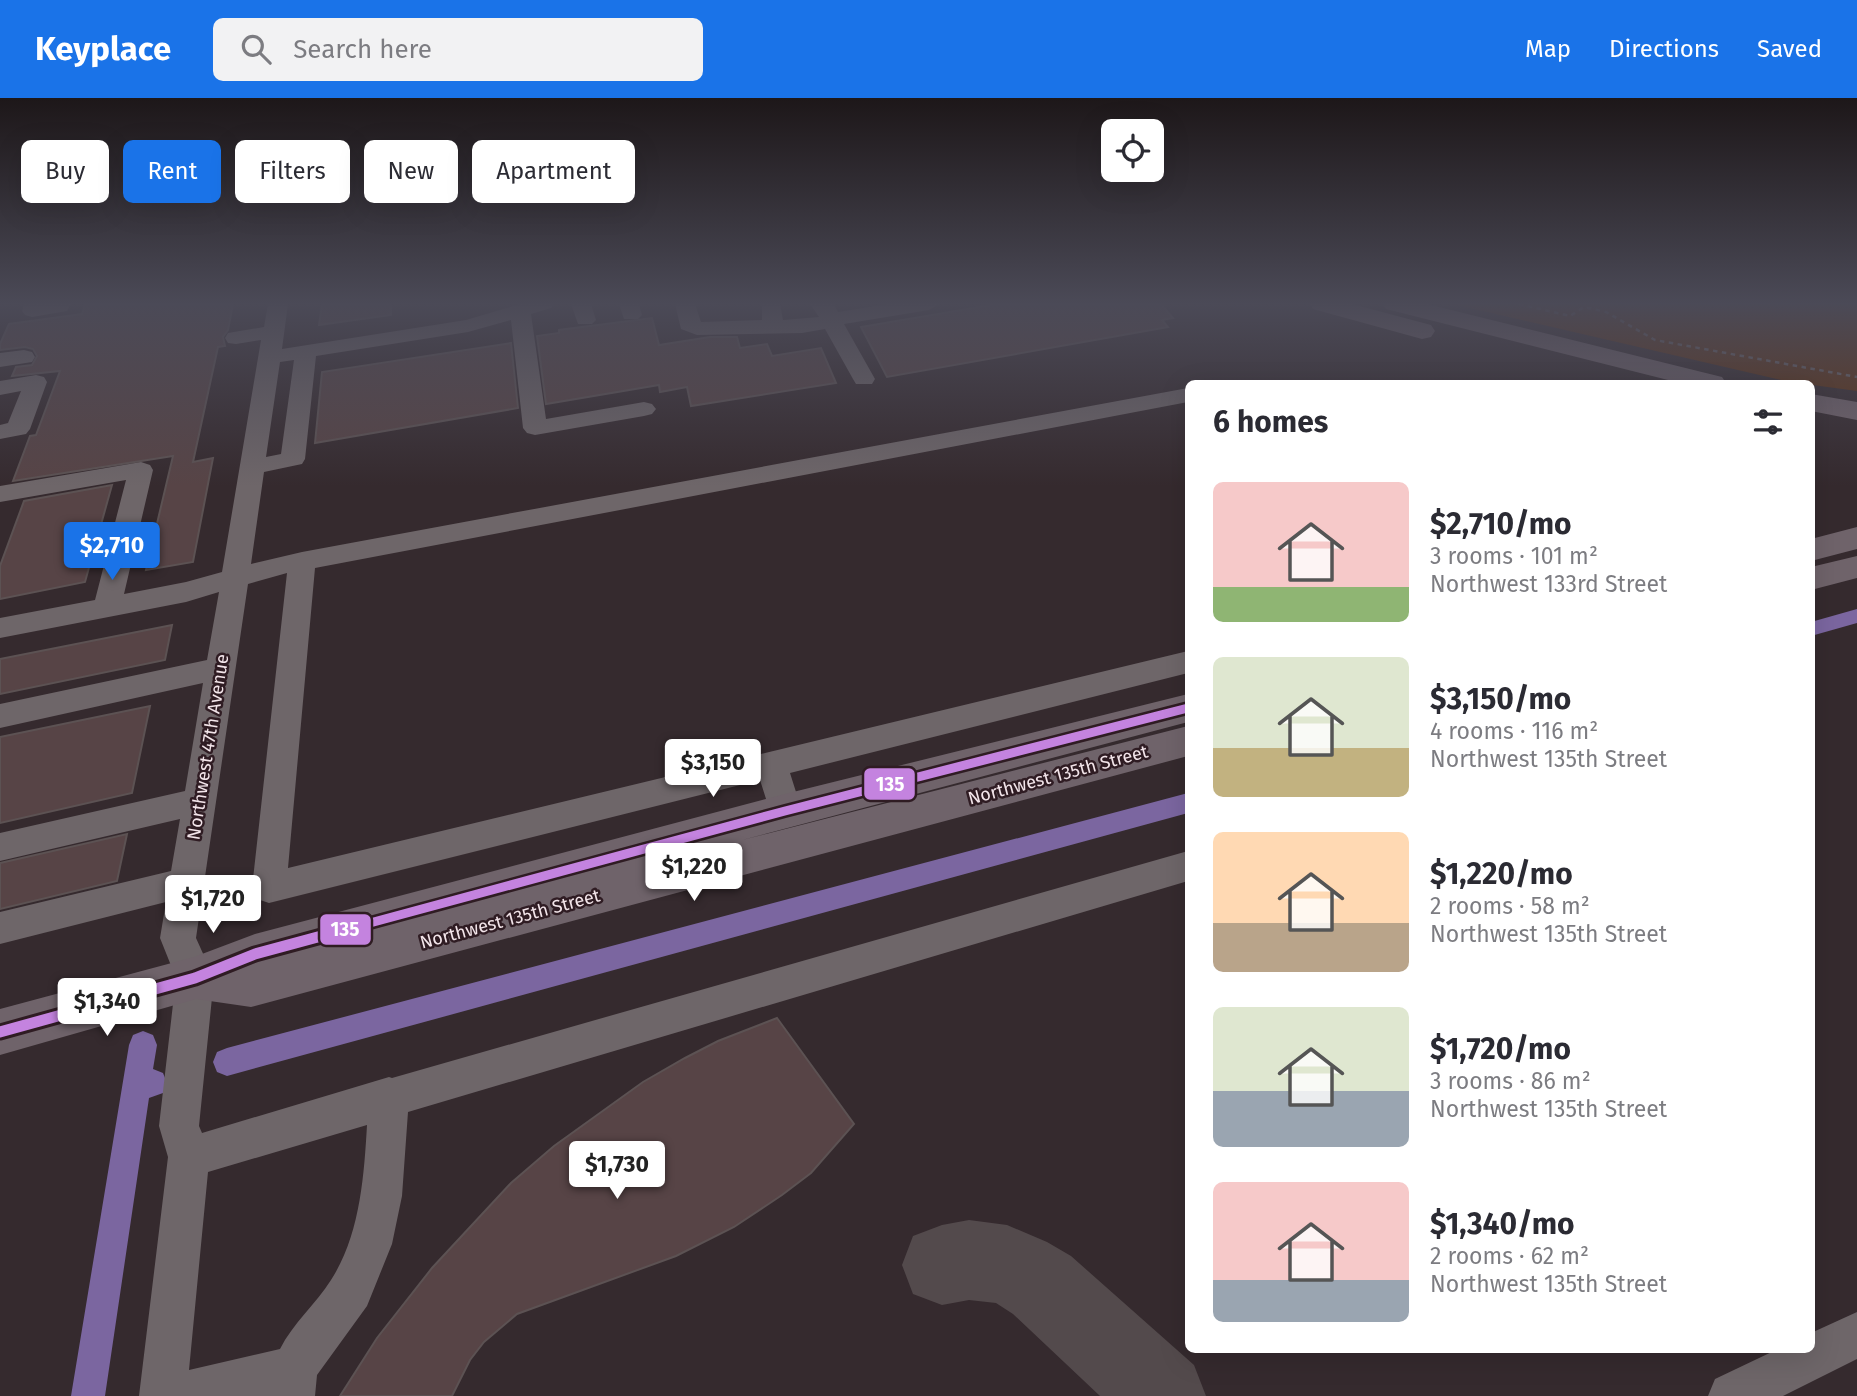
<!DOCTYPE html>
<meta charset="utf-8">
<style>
body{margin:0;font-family:"Fira Sans",sans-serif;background:#f2f2f3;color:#2b2b33;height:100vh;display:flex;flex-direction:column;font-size:26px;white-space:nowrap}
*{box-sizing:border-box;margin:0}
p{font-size:23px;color:#7c7c81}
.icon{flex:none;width:38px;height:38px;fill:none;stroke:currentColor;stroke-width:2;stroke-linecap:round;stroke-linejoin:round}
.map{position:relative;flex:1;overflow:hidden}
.sheet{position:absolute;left:1185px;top:282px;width:630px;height:973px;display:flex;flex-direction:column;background:#fff;border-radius:10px;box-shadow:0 7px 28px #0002}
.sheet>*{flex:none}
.guide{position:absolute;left:21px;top:42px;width:665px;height:63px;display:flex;gap:14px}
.buttons{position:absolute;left:1101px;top:21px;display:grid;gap:14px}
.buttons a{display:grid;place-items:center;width:63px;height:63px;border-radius:10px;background:#fff;box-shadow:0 7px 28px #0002;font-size:35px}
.price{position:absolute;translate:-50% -60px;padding:0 16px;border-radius:7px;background:#fff;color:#222;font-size:23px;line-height:46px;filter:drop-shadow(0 2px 4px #0008)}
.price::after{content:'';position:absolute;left:50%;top:42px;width:21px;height:16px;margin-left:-10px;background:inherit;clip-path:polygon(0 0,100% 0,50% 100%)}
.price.current{background:#1a73e8;color:#fff}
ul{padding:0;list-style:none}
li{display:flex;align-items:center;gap:21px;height:175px;padding:0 28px}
li span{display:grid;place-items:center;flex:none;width:196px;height:140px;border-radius:10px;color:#555}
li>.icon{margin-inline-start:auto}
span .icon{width:84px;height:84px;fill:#fffc;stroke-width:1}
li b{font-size:30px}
h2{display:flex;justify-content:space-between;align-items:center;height:84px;padding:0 28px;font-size:30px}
.chip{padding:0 24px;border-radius:10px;background:#fff;box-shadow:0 7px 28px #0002;font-size:24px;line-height:63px}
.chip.current{background:#1a73e8;color:#fff}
header{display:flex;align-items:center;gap:42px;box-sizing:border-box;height:98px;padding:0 35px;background:#1a73e8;color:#fff}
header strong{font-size:33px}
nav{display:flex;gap:38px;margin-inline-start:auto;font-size:24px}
.search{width:490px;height:63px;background:#f2f2f3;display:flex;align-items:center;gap:18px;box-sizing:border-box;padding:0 24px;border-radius:10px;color:#7c7c81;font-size:26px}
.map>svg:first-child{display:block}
.green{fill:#613110}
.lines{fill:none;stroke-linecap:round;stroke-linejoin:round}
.canal{fill:#7b66a0;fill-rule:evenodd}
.taxiway{fill:#534a4c;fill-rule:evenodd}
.building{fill:#574446;stroke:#5c5253;stroke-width:2}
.path{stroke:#70686b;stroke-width:2.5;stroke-dasharray:4.5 4.5;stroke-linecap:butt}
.minor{fill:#6e6669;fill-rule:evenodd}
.major{fill:#6f636a;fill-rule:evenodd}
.highway{fill:#75676f;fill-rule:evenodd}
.bus-1-far1-casing{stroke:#2f1c23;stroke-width:14}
.bus-1-casing{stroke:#2f1c23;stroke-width:17}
.bus-1-far1{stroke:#c483df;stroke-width:9}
.bus-1{stroke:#c483df;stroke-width:11}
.labels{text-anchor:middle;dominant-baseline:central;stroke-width:5;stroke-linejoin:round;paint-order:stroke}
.street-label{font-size:18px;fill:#f3e5ea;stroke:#2f1c23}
.line-badge{stroke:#2f1c23;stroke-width:2.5}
.badge-label{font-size:19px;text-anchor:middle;font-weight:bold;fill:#fff}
</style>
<header>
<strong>Keyplace</strong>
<div class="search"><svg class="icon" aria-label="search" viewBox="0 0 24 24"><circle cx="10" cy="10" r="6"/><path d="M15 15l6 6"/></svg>Search here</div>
<nav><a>Map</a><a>Directions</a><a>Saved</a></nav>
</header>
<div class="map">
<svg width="1857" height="1298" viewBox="0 0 1857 1298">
<rect width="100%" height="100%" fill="#352a2e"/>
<path class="green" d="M1453,206H1857V293L1790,284Z"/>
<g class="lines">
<path class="canal" d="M1857,511V525L1811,538V524Z
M1188,695V715L227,978L217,974L213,964L217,954L227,950Z
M143,933L153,937L157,947L153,971L163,975L167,985L163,995L149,1000L105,1298H71L129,947L133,937Z"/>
<path class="taxiway" d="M969,1122L1007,1127L1047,1144L1071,1158L1194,1267L1206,1298H1100L1013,1216L996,1205L969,1202L942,1207L913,1196L902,1167L913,1138L942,1127Z"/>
</g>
<path class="building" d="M85,206H233L228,232L223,239L225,248L218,249L193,364L213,360L193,464L146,472L173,358L13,383L30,338L36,337L60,273L12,278L16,269L32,267L37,258L33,251L25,249L0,252V246L9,226L82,216Z
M322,206H391V217L319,227Z
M997,206H1161L1173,220L1162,222L1168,229L887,279L861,229Z
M652,220L659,247L710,239H737L740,250L767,246L772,258L821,250L836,285L691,308L687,289L660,294L659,287L546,306L537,238L559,235V232Z
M511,245L518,310L315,345L322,274Z
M112,387L85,484L0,501V468L24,403Z
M172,527L165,562L0,596V561Z
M150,608L132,695L0,725V639Z
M127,736L117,783L0,811V765Z
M777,920L854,1026L811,1075L782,1097L734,1129L676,1158L517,1216L484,1244L470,1262L452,1298H340L377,1240L432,1170L511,1085L554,1048L643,984L685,960L718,943Z"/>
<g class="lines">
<path class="path" d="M1519,206L1570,218L1584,209L1606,214L1655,242L1857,279"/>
<path class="minor" d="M24,206H71L67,213L32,219L25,217L22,213Z
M268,206H288L282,251L466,222L520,206H554L551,210L531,216L546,321L644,304L652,306L656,311L652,316L644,318L535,337L527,335L523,330L511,222L468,234L316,258L305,361L302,366L264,374L251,466L302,454L1188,290V304L315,470L288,770L1188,553V575L790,675L802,713L797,723L785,727L773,723L760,682L269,805L257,801L252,790L287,475L248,486L196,840L214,880L199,1028L202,1035L389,979L392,980L1188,753V783L408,1014L402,1098L392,1146L367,1208L317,1277L315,1298H139L168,1059L159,1028L176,880L160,840L166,804L0,846V814L171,773L180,721L0,763V735L185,693L203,585L0,630V606L207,562L219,494L186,504L0,540V520L95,502L126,382L0,404V388L141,364L150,367L153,372L124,496L186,484L222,474L261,242L236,246L228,245L225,240L228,235L264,229ZM294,262L281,356L266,359L280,264ZM367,1027C364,1079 360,1137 331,1182C316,1206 293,1225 280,1251L189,1272L208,1074Z
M571,206H591L596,222L592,226H578Z
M619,206H639L642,217L638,221H624Z
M675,206H695L701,224L762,222V206H780L783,222L819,219L810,206H834L838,214L888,206H939L929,212L844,226L875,281L872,286H856L853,281L825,231L802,235L697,237L681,231Z
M24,252L32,254L35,259L32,264L0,269V255Z
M36,277L44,279L47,284L30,331L26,336L0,341V327L8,325L21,293L0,297V283Z
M1857,1214V1261L1783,1298H1708L1715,1281L1778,1251H1811V1235Z"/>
<path class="major" d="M1857,429V451L1811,463V441Z
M1857,458V480L1811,492V469Z
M1188,596V624L742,742L1188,628V658L251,909L196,901L0,957V911L194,859L255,836L785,696Z"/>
<path class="highway" d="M1310,206H1352L1431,227L1435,233L1431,239L1422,241L1313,211Z
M1383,206H1427L1722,279L1726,285H1680L1386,211Z
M1811,296L1857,304V322L1811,313Z"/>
<defs>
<path id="bus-1-far1" d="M344,832L785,713L1188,610"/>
<path id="bus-1" d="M0,934L195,880L255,856L351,830"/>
</defs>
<use href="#bus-1-far1" class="bus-1-far1-casing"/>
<use href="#bus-1" class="bus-1-casing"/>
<use href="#bus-1-far1" class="bus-1-far1"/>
<use href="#bus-1" class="bus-1"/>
</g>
<linearGradient id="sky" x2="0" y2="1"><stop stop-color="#1d1719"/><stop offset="0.53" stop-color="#4b4a57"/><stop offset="1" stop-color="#4b4a57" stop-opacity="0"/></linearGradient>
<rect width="1857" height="388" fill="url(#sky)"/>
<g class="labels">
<g class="street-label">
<text transform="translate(208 649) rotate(-81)">Northwest 47th Avenue</text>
<text transform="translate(1058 677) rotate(-15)">Northwest 135th Street</text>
<text transform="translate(510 821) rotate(-15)">Northwest 135th Street</text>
</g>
</g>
<g class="line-badge">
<rect x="863" y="669" width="53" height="34" rx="7" fill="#c483df"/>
<rect x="319" y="815" width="53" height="33" rx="7" fill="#c483df"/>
</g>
<g class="badge-label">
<text x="890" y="693">135</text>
<text x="345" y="838">135</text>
</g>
</svg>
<div class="buttons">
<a><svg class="icon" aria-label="locate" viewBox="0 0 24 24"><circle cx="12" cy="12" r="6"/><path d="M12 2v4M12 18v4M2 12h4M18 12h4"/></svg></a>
</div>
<b class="price current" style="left:112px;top:484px">$2,710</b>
<b class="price" style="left:713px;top:701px">$3,150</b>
<b class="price" style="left:694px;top:805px">$1,220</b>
<b class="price" style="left:213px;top:837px">$1,720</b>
<b class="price" style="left:107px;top:940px">$1,340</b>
<b class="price" style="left:617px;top:1103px">$1,730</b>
<div class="guide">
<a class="chip">Buy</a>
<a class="chip current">Rent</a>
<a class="chip">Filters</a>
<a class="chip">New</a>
<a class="chip">Apartment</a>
</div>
<section class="sheet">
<h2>6 homes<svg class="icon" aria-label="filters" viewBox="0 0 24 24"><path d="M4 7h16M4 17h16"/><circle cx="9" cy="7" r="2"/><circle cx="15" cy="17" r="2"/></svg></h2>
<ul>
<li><span style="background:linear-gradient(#f6c9c9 75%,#8fb573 0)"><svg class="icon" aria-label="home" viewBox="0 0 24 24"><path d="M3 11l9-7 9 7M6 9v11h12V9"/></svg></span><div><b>$2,710/mo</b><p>3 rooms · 101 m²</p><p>Northwest 133rd Street</p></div></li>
<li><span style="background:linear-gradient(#dfe7d0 65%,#c2b280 0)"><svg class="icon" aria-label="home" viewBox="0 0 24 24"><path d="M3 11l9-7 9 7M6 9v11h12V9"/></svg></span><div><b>$3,150/mo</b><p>4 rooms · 116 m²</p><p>Northwest 135th Street</p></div></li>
<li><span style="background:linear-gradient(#ffd9b3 65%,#b9a48a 0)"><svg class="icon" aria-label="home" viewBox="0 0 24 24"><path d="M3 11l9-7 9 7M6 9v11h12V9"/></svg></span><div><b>$1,220/mo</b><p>2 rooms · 58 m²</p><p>Northwest 135th Street</p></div></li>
<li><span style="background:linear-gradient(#dfe7d0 60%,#9aa5b1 0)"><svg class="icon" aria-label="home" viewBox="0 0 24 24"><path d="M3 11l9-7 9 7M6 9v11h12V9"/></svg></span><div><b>$1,720/mo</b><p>3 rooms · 86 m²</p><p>Northwest 135th Street</p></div></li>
<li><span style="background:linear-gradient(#f6c9c9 70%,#9aa5b1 0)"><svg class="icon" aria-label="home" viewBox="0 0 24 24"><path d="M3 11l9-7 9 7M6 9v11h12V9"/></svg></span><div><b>$1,340/mo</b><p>2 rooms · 62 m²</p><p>Northwest 135th Street</p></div></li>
</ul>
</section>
</div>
